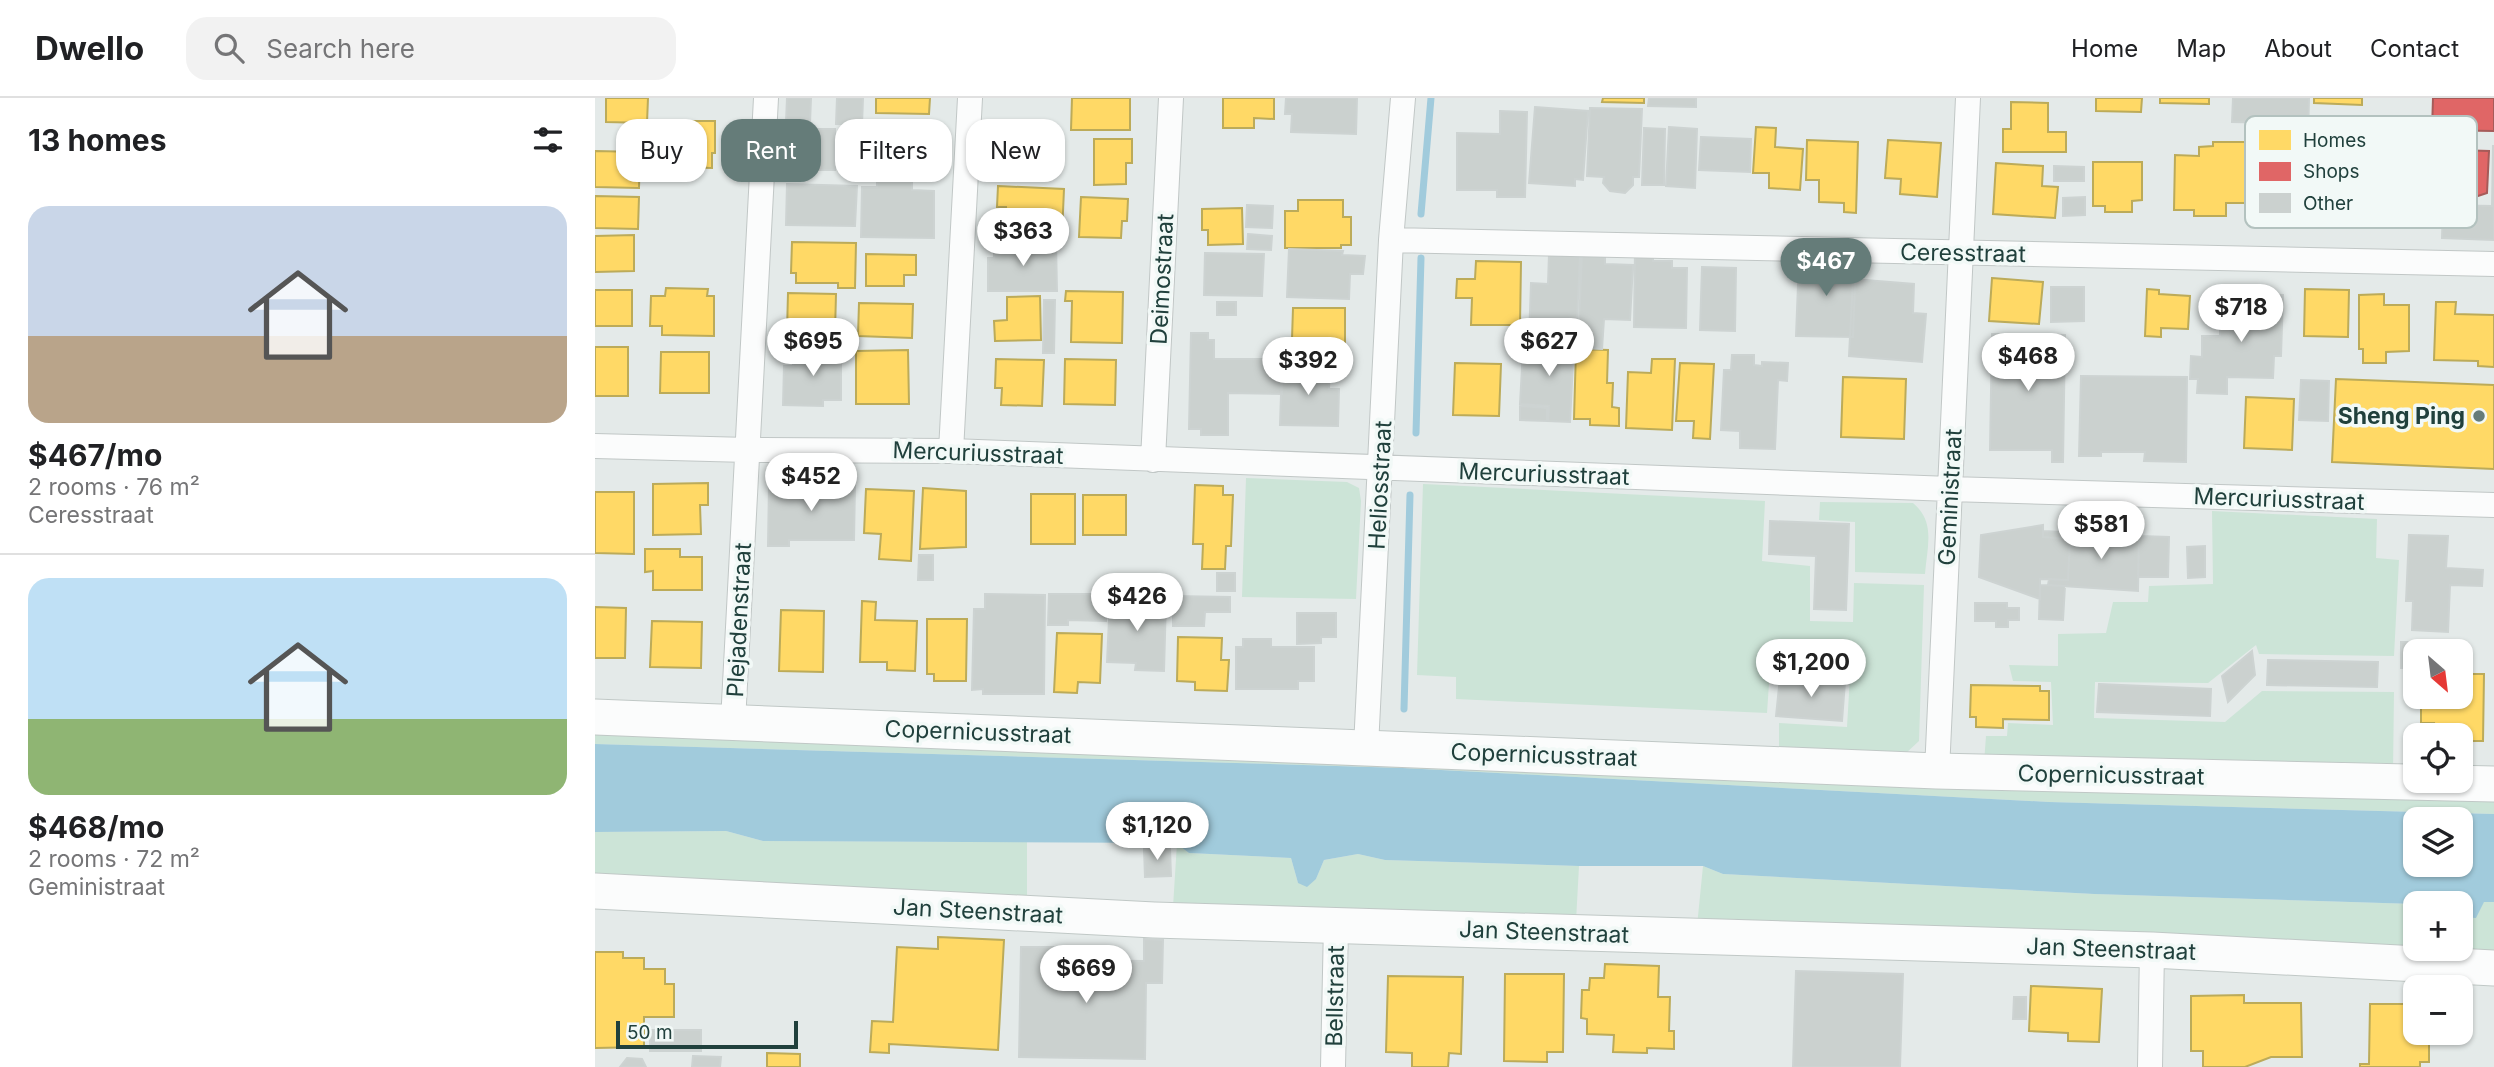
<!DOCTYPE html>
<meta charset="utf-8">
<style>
body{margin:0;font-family:Inter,sans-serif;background:#f2f2f2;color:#202124;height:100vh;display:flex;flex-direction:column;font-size:26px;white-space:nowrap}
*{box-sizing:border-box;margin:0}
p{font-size:23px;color:#757577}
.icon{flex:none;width:38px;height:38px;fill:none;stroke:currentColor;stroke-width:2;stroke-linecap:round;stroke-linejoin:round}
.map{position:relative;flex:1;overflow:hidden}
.side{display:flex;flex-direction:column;background:#fff;width:595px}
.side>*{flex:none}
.hud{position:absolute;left:21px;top:21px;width:665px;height:63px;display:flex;gap:14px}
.needle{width:46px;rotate:152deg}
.controls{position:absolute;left:1808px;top:541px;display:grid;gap:14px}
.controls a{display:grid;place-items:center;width:70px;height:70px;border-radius:14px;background:#fff;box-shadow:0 2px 5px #0004;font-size:35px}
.scale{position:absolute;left:21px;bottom:18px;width:182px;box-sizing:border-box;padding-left:7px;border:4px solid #20403c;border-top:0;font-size:19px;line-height:24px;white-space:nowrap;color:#20403c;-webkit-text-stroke:5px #f2f9f7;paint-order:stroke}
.price{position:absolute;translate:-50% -60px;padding:0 16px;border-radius:24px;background:#fff;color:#222;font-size:23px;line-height:46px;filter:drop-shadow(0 2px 4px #0008)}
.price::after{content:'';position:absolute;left:50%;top:42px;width:21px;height:16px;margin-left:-10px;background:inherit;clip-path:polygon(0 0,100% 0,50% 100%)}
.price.on{background:#657c79;color:#fff}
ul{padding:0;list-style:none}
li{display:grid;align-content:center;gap:14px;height:371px;padding:0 28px}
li+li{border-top:2px solid #e0e0e0}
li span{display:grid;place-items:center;height:217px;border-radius:21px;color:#555}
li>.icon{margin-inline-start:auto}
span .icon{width:126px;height:126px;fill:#fffc;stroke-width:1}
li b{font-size:30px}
h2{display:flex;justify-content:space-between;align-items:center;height:84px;padding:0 28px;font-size:30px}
.tag{padding:0 24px;border-radius:21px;background:#fff;box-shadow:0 2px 5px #0004;font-size:24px;line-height:63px}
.tag.on{background:#657c79;color:#fff}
header{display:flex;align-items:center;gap:42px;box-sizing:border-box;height:98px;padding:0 35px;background:#fff;border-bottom:2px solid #e0e0e0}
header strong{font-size:33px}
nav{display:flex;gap:38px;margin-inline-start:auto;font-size:24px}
.search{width:490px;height:63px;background:#f2f2f2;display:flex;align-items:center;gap:18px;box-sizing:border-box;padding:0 24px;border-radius:21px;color:#757577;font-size:26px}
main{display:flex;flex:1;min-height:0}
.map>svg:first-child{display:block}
.green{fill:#cce4d7}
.water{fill:#a1cbdc;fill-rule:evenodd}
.homes{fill:#ffd966;stroke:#bcab59;stroke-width:2}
.shops{fill:#e06666;stroke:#a65b59;stroke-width:2}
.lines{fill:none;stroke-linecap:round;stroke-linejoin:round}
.stream{stroke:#a1cbdc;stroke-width:7}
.building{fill:#cbd1cf;stroke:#cdd3d2;stroke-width:2}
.street-casing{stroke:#c1c7c6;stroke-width:26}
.secondary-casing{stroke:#c0c8c6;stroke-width:37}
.street{stroke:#fbfcfc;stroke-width:24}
.secondary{stroke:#fbfcfc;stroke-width:35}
.poi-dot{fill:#657c79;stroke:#f2f9f7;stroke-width:2.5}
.labels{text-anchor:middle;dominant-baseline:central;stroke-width:7;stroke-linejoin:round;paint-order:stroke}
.street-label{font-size:23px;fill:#20403c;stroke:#f2f9f7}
.poi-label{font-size:23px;font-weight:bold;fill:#20403c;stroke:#f2f9f7;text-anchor:end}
.key{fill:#f2f9f7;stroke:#b3c2bf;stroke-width:2}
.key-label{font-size:19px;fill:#20403c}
</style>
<header>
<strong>Dwello</strong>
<div class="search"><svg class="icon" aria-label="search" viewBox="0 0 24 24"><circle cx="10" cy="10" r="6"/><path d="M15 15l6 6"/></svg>Search here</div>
<nav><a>Home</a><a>Map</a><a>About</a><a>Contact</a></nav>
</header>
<main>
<section class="side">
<h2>13 homes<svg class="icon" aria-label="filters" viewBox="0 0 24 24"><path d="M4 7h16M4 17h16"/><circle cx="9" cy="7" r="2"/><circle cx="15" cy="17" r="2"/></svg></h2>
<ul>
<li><span style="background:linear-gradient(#c9d6e8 60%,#b9a48a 0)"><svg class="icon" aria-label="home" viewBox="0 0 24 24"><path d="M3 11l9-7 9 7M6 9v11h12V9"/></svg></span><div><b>$467/mo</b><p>2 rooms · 76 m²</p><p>Ceresstraat</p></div></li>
<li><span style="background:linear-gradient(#bfe0f5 65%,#8fb573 0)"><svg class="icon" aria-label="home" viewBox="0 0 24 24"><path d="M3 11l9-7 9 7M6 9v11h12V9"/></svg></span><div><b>$468/mo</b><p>2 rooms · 72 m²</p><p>Geministraat</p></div></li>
</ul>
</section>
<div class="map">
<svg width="1899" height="969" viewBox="0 0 1899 969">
<rect width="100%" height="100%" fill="#e4eae9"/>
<path class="green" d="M651,380L752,384L764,390L766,403L761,501L647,499Z
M828,386L1170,403L1167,463L1215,468V523L1258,524L1259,485L1329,487L1324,643L1310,656L1184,653V625L1252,629L1255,578L1175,571L1172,615L861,601V579L822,577Z
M1225,404L1318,405C1341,424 1332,449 1330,476L1260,474V424L1224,422Z
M1617,413L1782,421L1781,460L1804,462L1799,558L1664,556L1661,547L1613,585L1500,584L1499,620L1630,624L1667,593L1799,594L1798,675L1389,665L1391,638H1412L1413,625L1458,627L1456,584L1418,583L1414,567L1463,568V536L1511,535L1518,504H1553L1554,488L1618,486Z
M0,628L1899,701V716L1454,704L808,670L0,646Z
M131,733L168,743L432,744V800L0,786V734Z
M582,745L594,755L696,760L703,785L721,781L729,762L763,756L790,762L984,768L981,823L578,809Z
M1108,768L1128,776L1499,796L1820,806V850H1866V810L1868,819L1889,804H1899V859L1102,828Z"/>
<path class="water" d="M0,646L808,670L1454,704L1899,716V804H1889L1881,820L1868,819L1866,805L1820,806L1499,796L1128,776L1108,768H984L790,762L763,756L729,762L721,781L712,789L703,785L696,760L594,755L581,745L168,743L131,733L0,734ZM1820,721H1866V766H1820Z"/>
<path class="homes" d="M11,0H53L52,25L11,24Z
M281,0H335L334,16L281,15Z
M477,0H535V32H476Z
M628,0H679V21L659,20V30H628Z
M1008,0H1049V5L1007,4Z
M1501,0H1547L1546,14L1501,13Z
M1565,0H1614V6L1565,5Z
M1719,0H1767V7L1719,5Z
M1416,4L1453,5V34H1471V54H1408V31H1416Z
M74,23H120V55H117V70L73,69Z
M1161,29L1181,30L1180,49L1208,51L1205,92L1174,90V75H1158Z
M285,31L331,32L329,72L284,71Z
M499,41H537V65H531V86L499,87Z
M1212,42L1263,44L1261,115L1249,114V105L1224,104V82H1211Z
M1293,42L1346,45L1342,99L1305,96L1306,81L1290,80Z
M1618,44H1651V105H1631V118H1599V112H1579L1580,57L1604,58V49L1618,48Z
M0,53L45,54L44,90L0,89Z
M1498,64H1547V102L1537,103V114H1510V108H1498Z
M1401,65L1448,68L1447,88L1463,89L1460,120L1398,116Z
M403,88L469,91L467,136L410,133L411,109H402Z
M0,98L44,99L43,131L0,130Z
M486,99L533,101L532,123H527L526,140L484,139Z
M703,102H748V119H756V147H746V150H690V113H703Z
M647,110L648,146L613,147V132H607V111Z
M39,137V173L0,174V138Z
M197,144L261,145L260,190H243V185H201V175H196Z
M271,156L321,157V177H309V188H271Z
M881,163L926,164L925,227H876L877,200H861L862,181H880Z
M1397,180L1448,184L1444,226L1394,223Z
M71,190L113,191L112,198H119V238L67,237V228H55L56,198H70Z
M1552,191L1564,192V196L1595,198L1593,231L1566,230V239L1550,238Z
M1710,191L1754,192L1753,239L1709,238Z
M0,192H37V228H0Z
M471,193L528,194L527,245L476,244L477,203H470Z
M193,195L241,196L240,234L192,233Z
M1789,196V207H1814V253L1791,254V265H1768V251H1764V197Z
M445,198L446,242L400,243L399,223L412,222V199Z
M1841,204H1861L1860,216L1899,217V269L1883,268V263L1839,262Z
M264,205L318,206L317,240L263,238Z
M698,210H750V247H701V255H689V241H697Z
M0,249H33V298H0Z
M981,251L1013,252L1012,285H1018L1017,309L1024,310V328L995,327V321H979Z
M313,252L314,306H261V253Z
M66,254H114V295H65Z
M401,261L449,262L447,308L406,307L407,290H400Z
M470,261L521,262L520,307L469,306Z
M1057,261H1080L1077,332L1031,330L1033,274L1056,275Z
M860,265L906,266L904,318L858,317Z
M1085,265L1119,266L1115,341L1098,340L1099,323H1081Z
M1248,279L1311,281L1309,341L1246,339Z
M1741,281L1899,287V371L1737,364Z
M1651,299L1699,301L1697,352L1649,350Z
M113,385V407H105L106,436L58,437V386Z
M600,387L628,388V397H638L636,448H631L630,471H607L608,446H598Z
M328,390L371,393V449L325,451Z
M271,391L319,393L316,463L284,461L286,436L269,435Z
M0,394H39V456L0,455Z
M436,396H480V446H436Z
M488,397H531V437H488Z
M50,451H85V459H107V492H58V473L50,474Z
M267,503L281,504L280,522L322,523L320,573L292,572V564H265Z
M0,509L31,510L30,560H0Z
M186,512L229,513L228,574L184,573Z
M332,521H372L371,583H339V576H332Z
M57,523L107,524L106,570L55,569Z
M462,535L507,536L505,585L483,584L482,595L459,594Z
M583,539L627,540L626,562H634L632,593L600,592V584L582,583Z
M1866,576H1889L1888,643H1866V637H1838L1839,625H1826V598H1866Z
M1376,587L1445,588V593H1454V622L1408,621V630L1381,629V619H1375Z
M343,839L409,842L403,952L294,946V955L275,954L277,923L298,924L302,849L343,851Z
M0,854H28V860H49V871H70V886H79V919H49V949L0,950Z
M1010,866L1064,868L1063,899H1075L1074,933H1079V951L1052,950V955L1018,954L1019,937L992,936V921L986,920L987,892H994L995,880H1009Z
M910,876H969L968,954H952V964L909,963Z
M793,878L868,879L866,956L854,955L853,969H817V955L791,954Z
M1436,888L1507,891L1504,944L1473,943V935L1434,933Z
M1649,897V905H1706L1707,959H1676L1650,969H1608V953H1596V898Z
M1775,906H1820V934H1834V964H1825V969H1765V966H1774Z
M172,955L205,956V969H172Z"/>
<path class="shops" d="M1838,0H1899V33L1837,32Z
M1861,52L1894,53L1892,95L1880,99L1850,98V103H1825L1826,53H1851V61H1861Z"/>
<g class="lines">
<path class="stream" d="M826,116L836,0
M821,335L826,160
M809,611L815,397"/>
</g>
<path class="building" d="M192,0H216L215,25L191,24Z
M242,0H268L267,27L241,26Z
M691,0H762L761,36L696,34L697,16H690Z
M1054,0H1101V9L1053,8Z
M1638,0H1714L1713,38H1681L1682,25L1637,24Z
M940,9L993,13L988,82L980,81V88L934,85Z
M995,10L1047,11L1044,79H1038V87L1030,95L1015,93L1008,85L1009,79L992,78Z
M905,13L932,14L930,99H902V92H862V35L905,36Z
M1074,29L1102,31L1100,90L1071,88Z
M1049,30L1070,31L1069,87H1047Z
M198,31H240V72H198Z
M1106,39L1156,41L1155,74L1104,72Z
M1898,47L1899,142L1847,140L1848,107L1897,108Z
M1459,68L1489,69V83H1459Z
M282,84H317V92L339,93V140L266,139L267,89H282Z
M192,86L262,88L260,128L191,127Z
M1490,99V117L1468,118V100Z
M652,107L678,108L677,130L651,129Z
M653,136L677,138L676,152L652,151Z
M461,145L462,193H393V160H399V146Z
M694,151L748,153L747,157L770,158L768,176H755L754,201L692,199Z
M1040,153H1058V163H1077V170H1092L1091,230L1039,229Z
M610,155L669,156L667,198L609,197Z
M954,156L985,158L981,243L934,241L936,185L953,186Z
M987,156L1010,157V166L1038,167L1035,222L1009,221L1007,251L983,250Z
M1204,161L1261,163L1258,239L1201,238Z
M1107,169L1141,170L1140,233L1105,232Z
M1258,181L1319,186L1318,215L1331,216L1327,264L1254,258Z
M1456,189H1489V223L1456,224Z
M1639,196L1688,197L1686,258H1679L1678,280L1632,279V296L1602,295L1603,281H1595L1596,258L1607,259V238H1625V221H1639Z
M449,202H460L459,255H448Z
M622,204H641V217H622Z
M596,235H613V242H619V261H687V296L633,295V337H606V331H594Z
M1397,236L1470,237L1468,364H1457V352H1395Z
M938,243L979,244L975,324L953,323L954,308L925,306L928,252H938Z
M198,251L246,252V302H228V308L188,307L189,268H198Z
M1137,257H1159V267L1167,268V264L1193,265L1192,283L1183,282L1180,351L1145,350V333L1126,332L1129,272H1136Z
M687,267L735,269L734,291H744L743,328L685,327Z
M1486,278L1592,279L1591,364L1549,363L1550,354H1506V358H1484Z
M1706,282L1734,283L1733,323L1704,322Z
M925,308L952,310V323L925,322Z
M174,386L260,387L259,442H194V448H173Z
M1175,423L1254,426L1251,512L1219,511L1221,458L1174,456Z
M1448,427V439L1475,441L1473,482L1445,481V501L1384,479L1386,437Z
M1448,433L1544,438L1543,493L1453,487L1454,481L1473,482L1475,441L1448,439Z
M1814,437L1853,438L1851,470L1888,472L1887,488L1855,487L1853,534L1817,532L1818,503H1811Z
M1544,438L1574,439L1573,479H1543Z
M1610,448V479L1593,480L1592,449Z
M324,457H338V482H323Z
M622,475H640V493H622Z
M1445,487L1470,488L1468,522L1444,521Z
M390,496L450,497L449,596H388V591L377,592L379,511H390Z
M454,496H511V523L473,522V527H453Z
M578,498L635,499V514H610L609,528H578Z
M515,500L571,502L569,573L540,572L541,565L512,564Z
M1380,505H1412V510H1424V522H1413V529H1401V523H1380Z
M702,515H741V539H726V545L702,546Z
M648,541H676V549H719V583H703V591H641V549H648Z
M1806,544H1830V553H1820V570H1806Z
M1657,553L1660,577L1633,604L1627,578Z
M1673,562L1783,564L1782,589L1672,587Z
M1185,579L1250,584L1247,623L1181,618Z
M1504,586L1616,591L1615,618L1502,614Z
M575,750L576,778L550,779L549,751Z
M549,841L568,842L567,885H551L550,961L424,959L426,849H460L459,869H484V862L549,863Z
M1201,873L1308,876L1305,969H1198Z
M1419,899H1431V921H1418Z
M55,932H106V953H55Z
M98,958L126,959L125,969H97Z
M32,960L47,961L51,969H25Z"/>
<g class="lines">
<defs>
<path id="street" d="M796,142L1899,166
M0,348L153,352L356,353L1355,391L1899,407
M356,353L375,0
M558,362L576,0
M138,624L171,0
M771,649L796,142L808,0
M1342,673L1373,0
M738,969L741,827
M1555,969L1557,852"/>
<path id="secondary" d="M0,619L1342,673L1899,686
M0,793L559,822L1557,852L1899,870"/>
</defs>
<use href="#street" class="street-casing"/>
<use href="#secondary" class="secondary-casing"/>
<use href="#street" class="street"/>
<use href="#secondary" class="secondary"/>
</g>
<circle class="poi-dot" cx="1884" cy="318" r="7"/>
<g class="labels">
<g class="street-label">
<text transform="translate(1368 155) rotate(1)">Ceresstraat</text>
<text transform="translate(567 181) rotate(-87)">Deimostraat</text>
<text transform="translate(383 355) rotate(2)">Mercuriusstraat</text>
<text transform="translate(949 376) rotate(2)">Mercuriusstraat</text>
<text transform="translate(785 387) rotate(-87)">Heliosstraat</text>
<text transform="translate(1355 399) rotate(-87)">Geministraat</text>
<text transform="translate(1684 401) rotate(2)">Mercuriusstraat</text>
<text transform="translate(144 522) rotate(-87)">Plejadenstraat</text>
<text transform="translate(383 634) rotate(2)">Copernicusstraat</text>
<text transform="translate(949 657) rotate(2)">Copernicusstraat</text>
<text transform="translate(1516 677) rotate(1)">Copernicusstraat</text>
<text transform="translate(383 813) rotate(3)">Jan Steenstraat</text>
<text transform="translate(949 834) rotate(2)">Jan Steenstraat</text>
<text transform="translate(1516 851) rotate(2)">Jan Steenstraat</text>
<text transform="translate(740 898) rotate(-89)">Bellstraat</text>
</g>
<g class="poi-label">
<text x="1870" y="318">Sheng Ping</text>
</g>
</g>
<rect x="1650" y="18" width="232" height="112" rx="10" class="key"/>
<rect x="1664" y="32" width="32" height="20" fill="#ffd966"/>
<rect x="1664" y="64" width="32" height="19" fill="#e06666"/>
<rect x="1664" y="95" width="32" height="20" fill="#cbd1cf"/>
<g class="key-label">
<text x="1708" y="49">Homes</text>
<text x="1708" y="80">Shops</text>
<text x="1708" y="112">Other</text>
</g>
</svg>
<div class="controls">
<a><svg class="needle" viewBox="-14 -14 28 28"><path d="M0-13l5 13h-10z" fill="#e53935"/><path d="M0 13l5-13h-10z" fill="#757577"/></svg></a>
<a><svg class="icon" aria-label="locate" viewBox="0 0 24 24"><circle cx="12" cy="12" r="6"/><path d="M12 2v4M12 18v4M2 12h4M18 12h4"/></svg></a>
<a><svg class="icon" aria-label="layers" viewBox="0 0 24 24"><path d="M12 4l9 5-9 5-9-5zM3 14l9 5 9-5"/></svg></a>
<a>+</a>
<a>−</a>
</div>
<div class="scale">50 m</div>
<b class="price" style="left:428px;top:170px">$363</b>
<b class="price on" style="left:1231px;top:200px">$467</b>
<b class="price" style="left:1646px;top:246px">$718</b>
<b class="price" style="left:218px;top:280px">$695</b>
<b class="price" style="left:954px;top:280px">$627</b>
<b class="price" style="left:1433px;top:295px">$468</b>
<b class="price" style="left:713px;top:299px">$392</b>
<b class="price" style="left:216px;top:415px">$452</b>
<b class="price" style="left:1506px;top:463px">$581</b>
<b class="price" style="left:542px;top:535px">$426</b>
<b class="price" style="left:1216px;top:601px">$1,200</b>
<b class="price" style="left:562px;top:764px">$1,120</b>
<b class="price" style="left:491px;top:907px">$669</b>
<div class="hud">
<a class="tag">Buy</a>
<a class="tag on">Rent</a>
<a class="tag">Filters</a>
<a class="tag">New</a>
</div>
</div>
</main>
